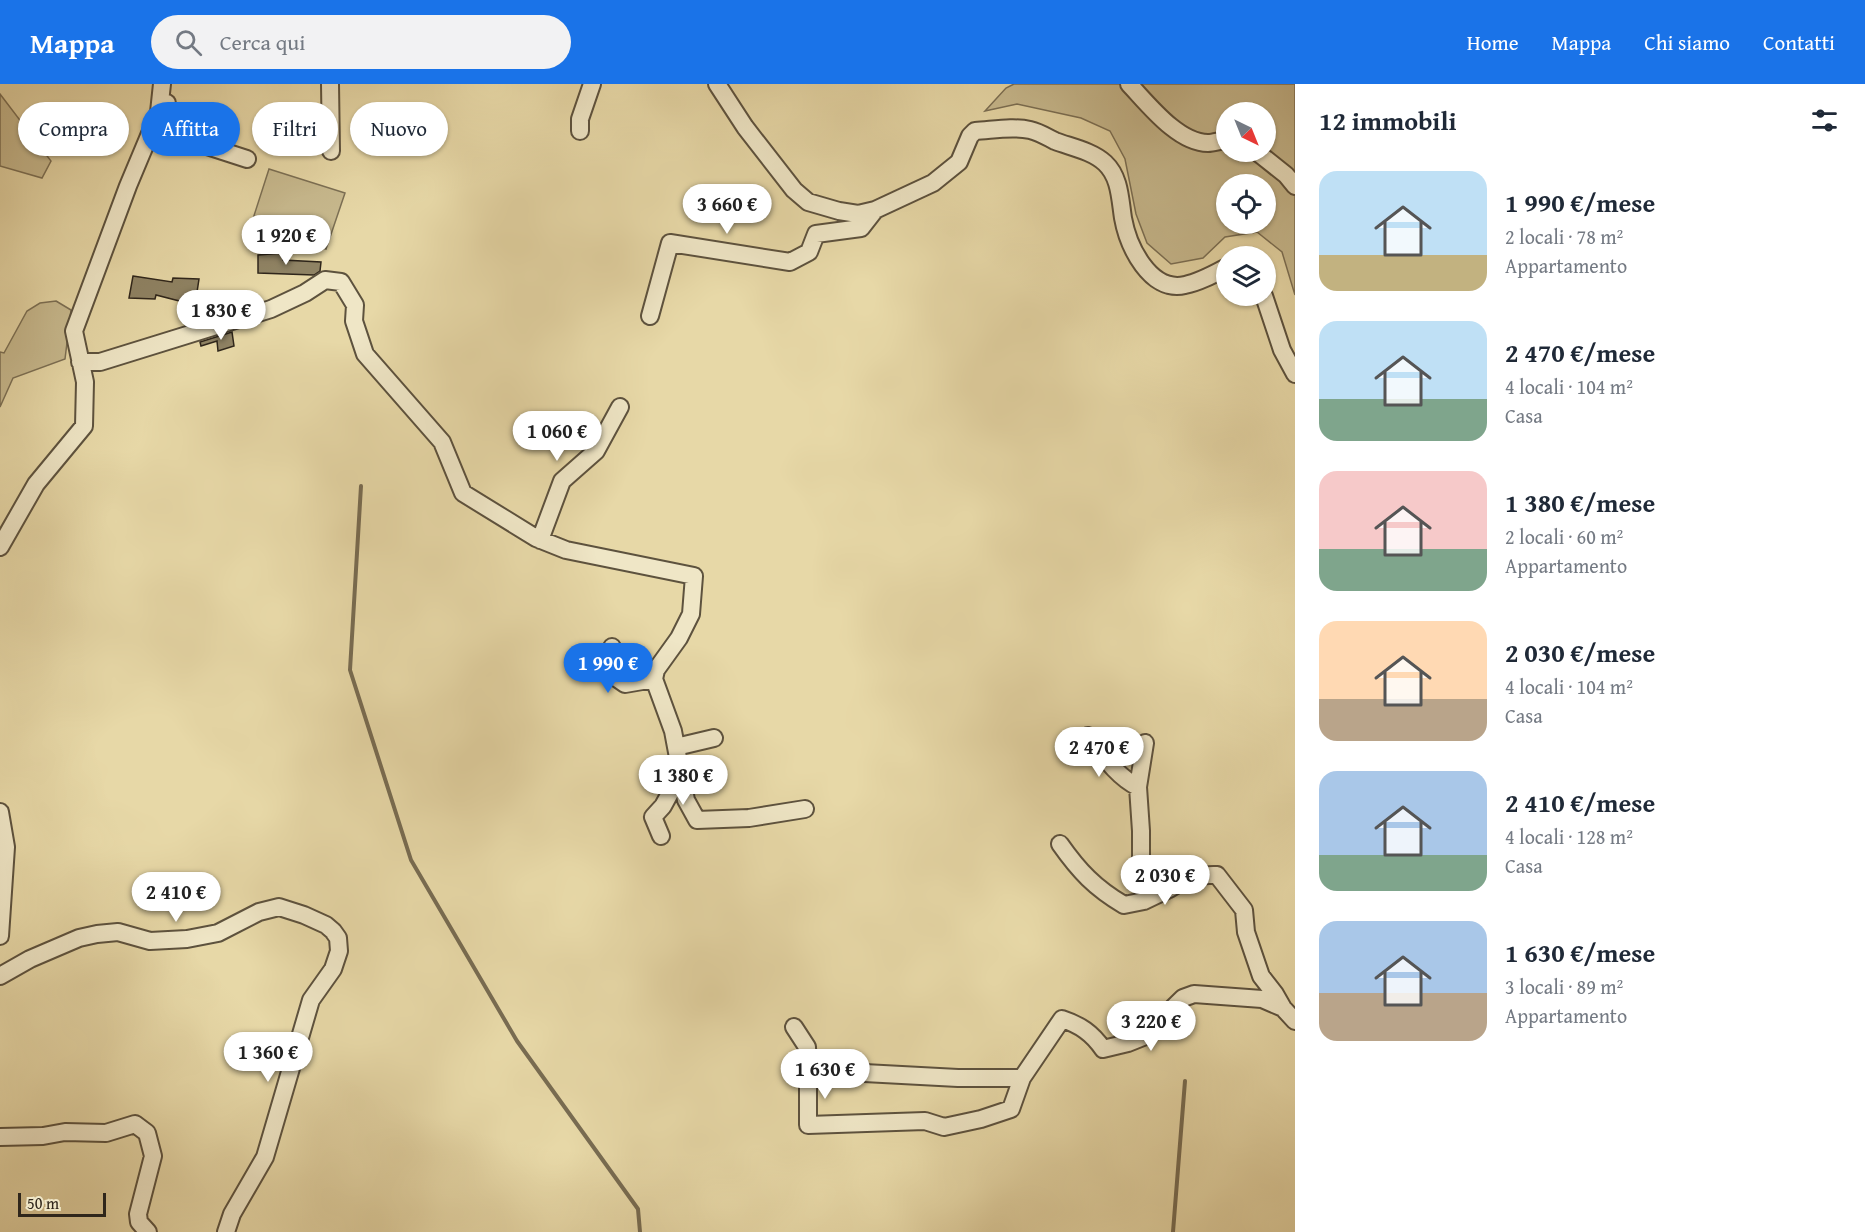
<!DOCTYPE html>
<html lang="it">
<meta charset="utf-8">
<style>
body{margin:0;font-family:"Gentium Book Plus",serif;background:#f2f2f3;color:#1f2937;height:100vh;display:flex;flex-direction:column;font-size:22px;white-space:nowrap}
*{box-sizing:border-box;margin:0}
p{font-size:20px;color:#747a83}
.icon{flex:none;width:33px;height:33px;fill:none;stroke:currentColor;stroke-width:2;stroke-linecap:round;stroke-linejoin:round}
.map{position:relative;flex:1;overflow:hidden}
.side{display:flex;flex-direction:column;background:#fff;width:570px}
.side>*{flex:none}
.top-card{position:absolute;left:18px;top:18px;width:570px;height:54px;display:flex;gap:12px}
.needle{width:39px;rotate:137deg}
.fabs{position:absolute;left:1216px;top:18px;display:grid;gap:12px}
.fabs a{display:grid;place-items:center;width:60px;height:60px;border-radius:50%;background:#fff;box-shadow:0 2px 4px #0004;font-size:30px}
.scale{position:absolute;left:18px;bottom:15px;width:88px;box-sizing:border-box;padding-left:6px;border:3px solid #2f261b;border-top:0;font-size:16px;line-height:21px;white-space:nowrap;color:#2f261b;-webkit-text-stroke:4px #efe6c6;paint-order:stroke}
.price{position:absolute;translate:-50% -51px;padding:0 14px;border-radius:21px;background:#fff;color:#222;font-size:20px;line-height:39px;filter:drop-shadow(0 2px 3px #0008)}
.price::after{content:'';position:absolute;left:50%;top:36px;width:18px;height:14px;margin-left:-9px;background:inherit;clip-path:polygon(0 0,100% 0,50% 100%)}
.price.on{background:#1a73e8;color:#fff}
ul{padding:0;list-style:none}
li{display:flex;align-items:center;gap:18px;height:150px;padding:0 24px}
li span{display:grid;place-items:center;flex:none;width:168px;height:120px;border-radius:18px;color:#555}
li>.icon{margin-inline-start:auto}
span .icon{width:72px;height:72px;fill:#fffc;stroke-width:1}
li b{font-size:26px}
h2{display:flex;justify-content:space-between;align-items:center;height:72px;padding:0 24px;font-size:26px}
.pill{padding:0 21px;border-radius:27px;background:#fff;box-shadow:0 2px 4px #0004;font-size:21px;line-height:54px}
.pill.on{background:#1a73e8;color:#fff}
header{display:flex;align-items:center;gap:36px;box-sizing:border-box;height:84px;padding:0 30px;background:#1a73e8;color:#fff}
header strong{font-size:28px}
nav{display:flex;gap:33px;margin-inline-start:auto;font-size:21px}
.search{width:420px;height:54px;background:#f2f2f3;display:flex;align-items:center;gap:15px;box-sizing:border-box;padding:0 21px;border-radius:33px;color:#747a83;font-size:22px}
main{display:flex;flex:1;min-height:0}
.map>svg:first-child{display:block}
.green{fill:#c8ba8f;stroke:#7c7055;stroke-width:1.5;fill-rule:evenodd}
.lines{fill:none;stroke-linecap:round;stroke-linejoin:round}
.stream{stroke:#786c52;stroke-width:4}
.building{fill:#8f8364;stroke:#2f261b;stroke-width:1.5}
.minor-casing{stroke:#5d523e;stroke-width:20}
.minor{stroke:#efe6c6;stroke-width:16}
</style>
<header>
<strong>Mappa</strong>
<div class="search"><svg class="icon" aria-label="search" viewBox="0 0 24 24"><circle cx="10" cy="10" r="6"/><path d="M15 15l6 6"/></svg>Cerca qui</div>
<nav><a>Home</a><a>Mappa</a><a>Chi siamo</a><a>Contatti</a></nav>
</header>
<main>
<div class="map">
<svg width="1295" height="1148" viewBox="0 0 1295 1148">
<rect width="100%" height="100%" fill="#e7d8a7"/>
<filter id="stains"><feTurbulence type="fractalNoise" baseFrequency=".00333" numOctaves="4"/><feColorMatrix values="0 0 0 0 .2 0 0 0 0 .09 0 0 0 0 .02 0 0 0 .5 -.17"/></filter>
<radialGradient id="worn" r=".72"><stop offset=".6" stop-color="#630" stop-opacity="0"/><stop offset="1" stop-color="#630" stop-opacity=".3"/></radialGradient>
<path class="green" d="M1014,0H1295V211L1282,168L1257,148L1225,153L1203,174L1171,180L1147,159L1136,130L1125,75L1110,47L1081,34L1017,20L985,27L1006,4ZM1227,28H1266V68H1227ZM1227,100H1266V140H1227Z
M0,10L51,77L42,94L0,82Z
M269,85L345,109L326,165L251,141Z
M56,217L71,226L65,275L13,294L0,323V268L4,269L27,227L40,219Z"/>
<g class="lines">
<path class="stream" d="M361,402L350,586L411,776L517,957L638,1125L640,1148
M1173,1148L1185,997"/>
</g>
<path class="building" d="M283,169V176L321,178L320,187L314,191L258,189V171Z
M133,192L172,198L173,194L199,195L195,221L156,211L155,215L129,214Z
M232,248L234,262L218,267L217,257L201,262L200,258Z"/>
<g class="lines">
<defs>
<path id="minor" d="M330,0L331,67
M717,0L745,43L794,106L808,118L839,127L858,130L875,126L933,99L959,78L970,52L975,47C993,46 1013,42 1030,46C1039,48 1047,53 1055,57C1071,63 1092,67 1105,79C1120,93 1120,115 1123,134C1128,162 1150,209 1185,201C1200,198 1214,190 1227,183
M1129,0C1148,20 1178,59 1208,59C1214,59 1221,56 1227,56
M167,19L166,38L176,52L247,75
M580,47V35L592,0
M1257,68L1286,91L1295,102
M1264,212L1282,266L1295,290
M650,232L670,159L790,178L809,168L816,150L861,144L875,126
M80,278H100L271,225L305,209L325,196L341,198L355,221L354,237L365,270L442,358L463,409L536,454L566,466L694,492L691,530L679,554L656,586L654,595L673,647L686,716L697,736L749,734L805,725
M540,456L562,397L596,367L620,323
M0,463L36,400L84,342L85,298L74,247L128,102L159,28L162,0
M612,563V591L625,600L654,595
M1088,652C1103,671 1116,692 1138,703
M1145,659L1138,703L1141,747V780L1149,797L1169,805C1183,796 1201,790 1217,791L1244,826L1246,848L1261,892L1275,910L1283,924
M676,663L714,654
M0,728L6,763L0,852
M661,752L653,733L663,722L681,689
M1060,760C1079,787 1095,804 1124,821L1144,817L1169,805
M0,892L30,875L79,854L97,850L118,848L150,857L187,855L218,849L259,828L279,823L304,831L326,841L333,847L338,854L339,867L333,885L311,916L265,1073L232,1130L226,1148
M794,943L807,963L808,986
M1022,994H958L808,986V1041L925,1037L944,1043L981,1035L1011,1025L1022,994L1062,935C1080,941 1092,949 1103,965L1128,959L1143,953L1183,914L1194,910L1262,915L1283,924L1295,937
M0,1053L43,1052L65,1048L106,1049L135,1040L147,1049L153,1072L138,1130L139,1138L148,1148"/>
</defs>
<use href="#minor" class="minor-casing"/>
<use href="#minor" class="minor"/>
</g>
<rect width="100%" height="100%" filter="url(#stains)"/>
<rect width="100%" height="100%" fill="url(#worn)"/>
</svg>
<div class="fabs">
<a><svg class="needle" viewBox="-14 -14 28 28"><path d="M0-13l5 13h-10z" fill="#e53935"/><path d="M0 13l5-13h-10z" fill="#747a83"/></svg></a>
<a><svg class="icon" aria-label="locate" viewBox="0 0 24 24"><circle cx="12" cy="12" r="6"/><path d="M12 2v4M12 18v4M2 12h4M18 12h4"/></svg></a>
<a><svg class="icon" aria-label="layers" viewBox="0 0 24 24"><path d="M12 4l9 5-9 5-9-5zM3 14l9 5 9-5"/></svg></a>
</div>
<div class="scale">50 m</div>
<b class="price" style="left:727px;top:151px">3 660 €</b>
<b class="price" style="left:286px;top:182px">1 920 €</b>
<b class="price" style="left:221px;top:257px">1 830 €</b>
<b class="price" style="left:557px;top:378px">1 060 €</b>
<b class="price on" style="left:608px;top:610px">1 990 €</b>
<b class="price" style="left:1099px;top:694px">2 470 €</b>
<b class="price" style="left:683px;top:722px">1 380 €</b>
<b class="price" style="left:1165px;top:822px">2 030 €</b>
<b class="price" style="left:176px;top:839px">2 410 €</b>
<b class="price" style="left:1151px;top:968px">3 220 €</b>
<b class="price" style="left:268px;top:999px">1 360 €</b>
<b class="price" style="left:825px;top:1016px">1 630 €</b>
<div class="top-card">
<a class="pill">Compra</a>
<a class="pill on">Affitta</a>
<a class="pill">Filtri</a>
<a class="pill">Nuovo</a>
</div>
</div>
<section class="side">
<h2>12 immobili<svg class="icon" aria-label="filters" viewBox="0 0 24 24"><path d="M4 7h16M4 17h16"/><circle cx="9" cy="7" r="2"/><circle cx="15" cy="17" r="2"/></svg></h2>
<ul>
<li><span style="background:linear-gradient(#bfe0f5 70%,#c2b280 0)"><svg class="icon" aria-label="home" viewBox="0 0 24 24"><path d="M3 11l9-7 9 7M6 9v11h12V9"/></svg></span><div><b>1 990 €/mese</b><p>2 locali · 78 m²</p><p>Appartamento</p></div></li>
<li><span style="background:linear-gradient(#bfe0f5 65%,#7fa58c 0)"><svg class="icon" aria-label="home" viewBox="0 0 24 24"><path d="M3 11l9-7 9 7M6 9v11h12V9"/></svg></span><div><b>2 470 €/mese</b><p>4 locali · 104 m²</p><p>Casa</p></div></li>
<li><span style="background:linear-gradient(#f6c9c9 65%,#7fa58c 0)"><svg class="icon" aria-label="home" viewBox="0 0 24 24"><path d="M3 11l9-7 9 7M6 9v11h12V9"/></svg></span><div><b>1 380 €/mese</b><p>2 locali · 60 m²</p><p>Appartamento</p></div></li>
<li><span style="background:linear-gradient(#ffd9b3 65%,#b9a48a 0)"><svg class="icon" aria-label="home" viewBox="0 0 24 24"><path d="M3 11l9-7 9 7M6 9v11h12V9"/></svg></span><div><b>2 030 €/mese</b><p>4 locali · 104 m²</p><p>Casa</p></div></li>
<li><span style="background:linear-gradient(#a9c7e8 70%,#7fa58c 0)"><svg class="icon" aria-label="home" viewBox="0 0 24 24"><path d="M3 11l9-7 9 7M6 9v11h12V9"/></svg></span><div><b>2 410 €/mese</b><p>4 locali · 128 m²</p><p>Casa</p></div></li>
<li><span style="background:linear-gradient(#a9c7e8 60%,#b9a48a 0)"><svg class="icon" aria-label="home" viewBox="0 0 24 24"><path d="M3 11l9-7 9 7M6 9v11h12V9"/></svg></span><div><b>1 630 €/mese</b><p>3 locali · 89 m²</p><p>Appartamento</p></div></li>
</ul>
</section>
</main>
